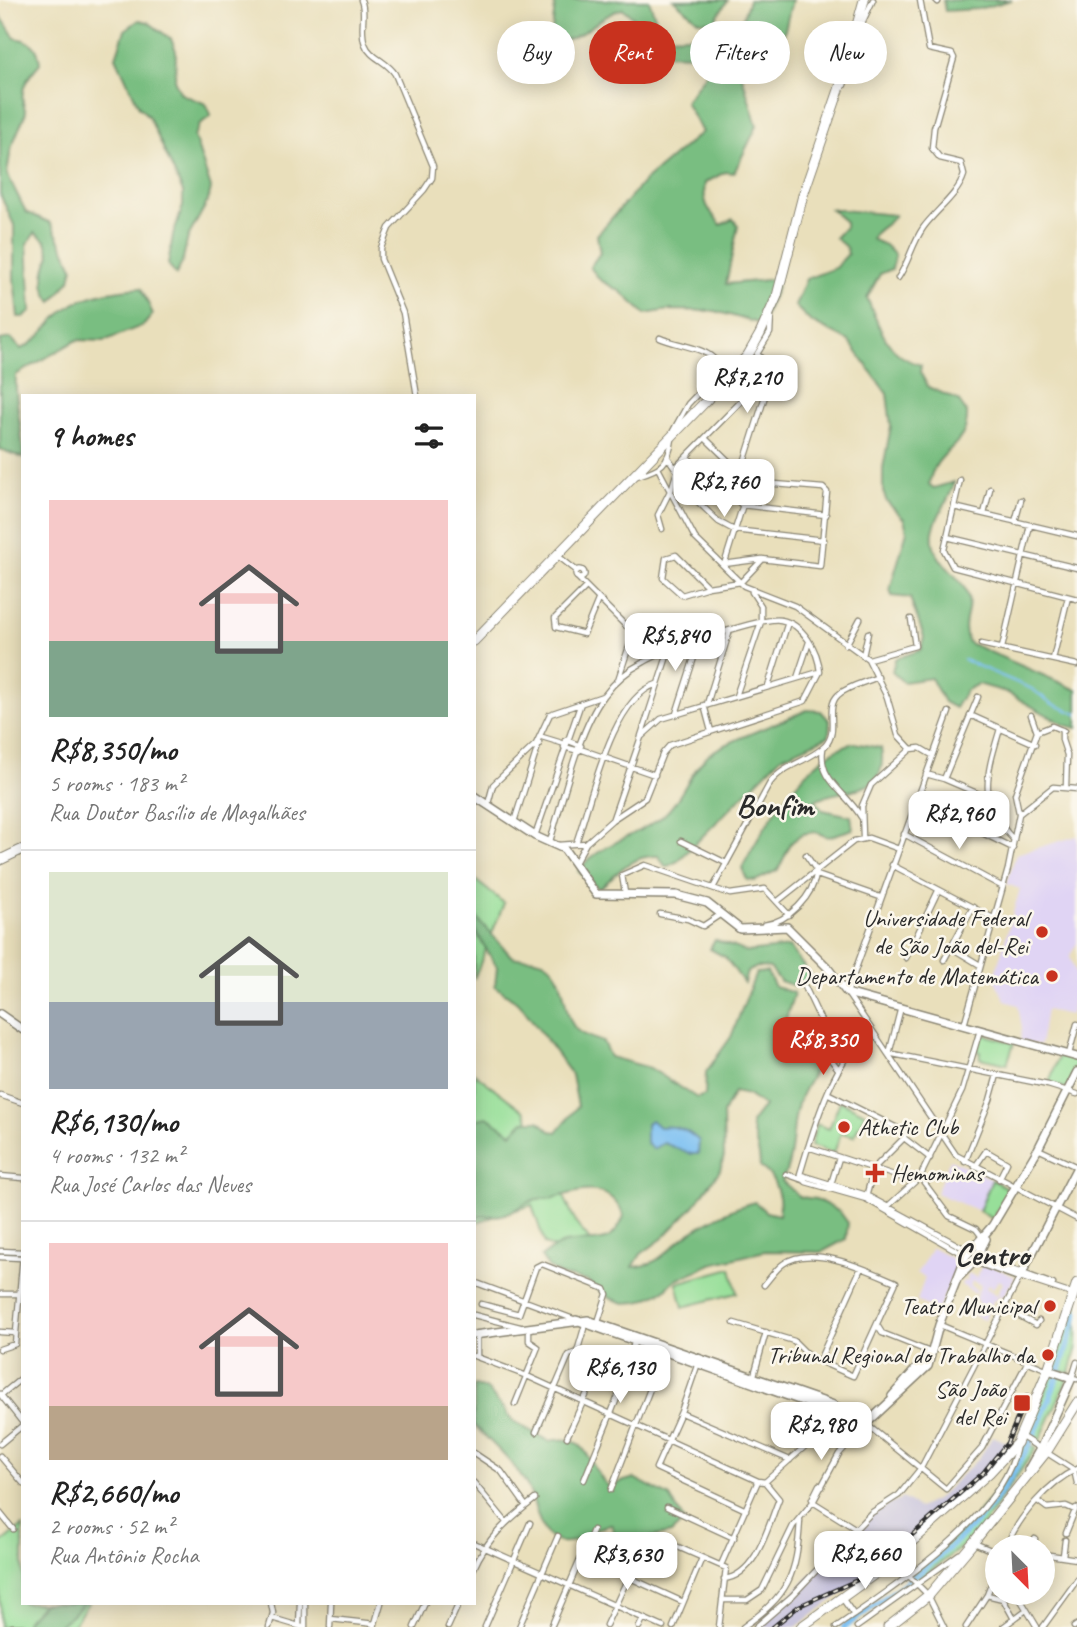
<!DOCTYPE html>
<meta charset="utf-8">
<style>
body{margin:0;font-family:Caveat,sans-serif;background:#f2f2f2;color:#222;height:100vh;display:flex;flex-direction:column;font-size:26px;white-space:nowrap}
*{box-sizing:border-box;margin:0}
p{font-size:23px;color:#767676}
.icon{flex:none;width:38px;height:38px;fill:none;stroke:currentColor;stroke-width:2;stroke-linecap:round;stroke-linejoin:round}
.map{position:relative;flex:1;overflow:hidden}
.details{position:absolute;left:21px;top:394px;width:455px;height:1211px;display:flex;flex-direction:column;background:#fff;border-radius:0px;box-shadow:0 4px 18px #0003}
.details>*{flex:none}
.banner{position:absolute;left:497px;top:21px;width:474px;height:63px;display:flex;gap:14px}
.needle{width:46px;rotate:156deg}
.buttons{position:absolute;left:985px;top:1535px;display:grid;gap:14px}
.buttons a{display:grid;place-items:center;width:70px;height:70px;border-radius:50%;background:#fff;box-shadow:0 4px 18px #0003;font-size:35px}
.price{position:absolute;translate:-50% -60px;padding:0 16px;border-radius:14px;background:#fff;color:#222;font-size:23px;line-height:46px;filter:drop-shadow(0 2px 4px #0008)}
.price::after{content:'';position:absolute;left:50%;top:42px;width:21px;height:16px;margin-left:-10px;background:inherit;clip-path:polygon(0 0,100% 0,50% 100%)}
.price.current{background:#c8321e;color:#fff}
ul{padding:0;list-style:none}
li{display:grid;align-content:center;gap:14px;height:371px;padding:0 28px}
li+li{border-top:2px solid #e0e0e0}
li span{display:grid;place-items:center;height:217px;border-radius:0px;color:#555}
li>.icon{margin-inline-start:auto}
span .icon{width:126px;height:126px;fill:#fffc;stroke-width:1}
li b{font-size:30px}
h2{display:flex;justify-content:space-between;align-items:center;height:84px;padding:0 28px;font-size:30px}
.pill{padding:0 24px;border-radius:32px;background:#fff;box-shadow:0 4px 18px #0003;font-size:24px;line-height:63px}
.pill.current{background:#c8321e;color:#fff}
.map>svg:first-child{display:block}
.built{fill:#e0d4f4}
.industrial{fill:#c4c0db}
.green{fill:#97df99;stroke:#618562;stroke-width:2}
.forest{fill:#79be81;stroke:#527456;stroke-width:2;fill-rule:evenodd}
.water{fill:#7bc0f2;stroke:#53768e;stroke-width:2}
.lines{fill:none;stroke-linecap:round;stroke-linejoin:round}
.stream{stroke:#7bc0f2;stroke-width:2}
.river{stroke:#7bc0f2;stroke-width:6}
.minor-casing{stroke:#8a8573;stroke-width:7}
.major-casing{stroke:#8a8573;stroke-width:10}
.highway-casing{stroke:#8a8573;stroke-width:11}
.minor{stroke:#fff;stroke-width:4.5}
.major{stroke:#fff;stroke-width:7}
.highway{stroke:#fff;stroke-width:9}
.rail-casing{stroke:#2b2b2b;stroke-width:4.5}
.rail{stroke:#fbf7ec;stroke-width:2;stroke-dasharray:5;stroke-linecap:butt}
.poi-dot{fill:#c8321e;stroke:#fbf7ec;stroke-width:2.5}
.labels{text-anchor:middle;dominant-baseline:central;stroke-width:5;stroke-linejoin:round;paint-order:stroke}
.poi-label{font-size:24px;fill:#2b2b2b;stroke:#fbf7ec;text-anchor:end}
.district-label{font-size:32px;font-weight:bold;fill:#2b2b2b;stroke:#fbf7ec}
</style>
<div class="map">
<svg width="1077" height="1627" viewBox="0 0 1077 1627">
<rect width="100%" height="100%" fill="#fbf7ec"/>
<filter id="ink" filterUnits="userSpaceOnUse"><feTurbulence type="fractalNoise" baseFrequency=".0143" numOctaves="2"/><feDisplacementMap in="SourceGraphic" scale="14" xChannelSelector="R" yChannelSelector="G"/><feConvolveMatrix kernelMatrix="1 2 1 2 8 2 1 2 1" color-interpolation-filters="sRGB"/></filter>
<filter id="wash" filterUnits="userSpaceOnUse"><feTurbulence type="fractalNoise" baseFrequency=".00686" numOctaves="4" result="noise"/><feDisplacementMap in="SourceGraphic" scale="28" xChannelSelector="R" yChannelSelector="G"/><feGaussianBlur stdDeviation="1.57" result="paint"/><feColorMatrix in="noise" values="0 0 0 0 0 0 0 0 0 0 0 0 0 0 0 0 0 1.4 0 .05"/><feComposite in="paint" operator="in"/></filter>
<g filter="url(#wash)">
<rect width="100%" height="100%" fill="#e9dfbb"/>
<path class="built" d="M1077,836V943L1070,956L1077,978L1071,1015L1046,1010L1040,1045L1020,1042L1022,1028L1018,1005L1005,1001L994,978L1020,889L1007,884L1016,854Z
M950,1159L991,1179L979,1211L936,1193Z
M932,1248L960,1263L937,1311L917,1301L925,1277L917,1273Z
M983,1262L1015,1277L1003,1297L997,1294L1003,1283L999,1280L993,1288L988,1285L986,1288L1000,1297L993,1301L984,1320L971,1314L973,1307L976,1308L979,1304L975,1298L981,1285L972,1281L970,1286L977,1290L975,1293L961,1285L963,1281L967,1282L968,1273L977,1278Z"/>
<path class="industrial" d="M993,1436L1011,1444L998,1462L877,1568L796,1627H758L873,1514L902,1498L919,1508L937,1499L979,1458Z"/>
<path class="green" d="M474,879L504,903L474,979Z
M982,1034L1014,1043L1007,1064L980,1058L981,1052L977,1051Z
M1059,1055L1077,1060L1068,1089L1049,1083Z
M474,1073L525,1112L577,1225L600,1252L594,1266L545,1244L532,1205L474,1223Z
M840,1101L865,1113L854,1136L841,1133L834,1153L811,1146L816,1124L829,1129Z
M992,1180L1009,1189L993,1219L979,1211Z
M731,1268L737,1293L683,1307L677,1283Z
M1077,1288V1346L1070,1373L1053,1369Z
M1052,1374L1068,1378L1039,1442L1025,1435Z
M1023,1441L1036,1448L984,1524L968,1542L916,1582L909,1575L971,1522L1009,1473Z
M23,1526V1603H88L72,1627H0V1544Z"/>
<path class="forest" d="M551,0H649L659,28L668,37L708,35L715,47L703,55L656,54C645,39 639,17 622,9C599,15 585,38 562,40L552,32L555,5Z
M674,0H728L714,21H699Z
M749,0H792L782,42L771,43L742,20Z
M943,0H1012L978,9L945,11Z
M0,15L15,38C32,41 38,46 40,63C26,79 17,92 26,112L11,148L7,174L26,212L51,223L73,267L70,280L52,302C40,288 43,271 50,255L46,241L35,233L27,244L31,311L24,317H18L14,279V225L0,194Z
M139,20L148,22L171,39L176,51L175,82L181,94L206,104L211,116L200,124L194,136L211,188L208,201L188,237L182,263L176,275L168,264L173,235L183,206V192L149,117L139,107L116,57L125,30Z
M719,56L739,66L757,126L734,173L725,172L705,183C702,204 709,210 721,225L733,219L738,226L726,284L776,279L777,287L761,324L715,311L669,310L645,314L620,291L600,280L590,267L600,253L597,235L644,181L702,132L685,102Z
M831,209L895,215C889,226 877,227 871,239L885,245L895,255L892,269L880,274L867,298C880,328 887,357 921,365L920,372L928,387L958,400L967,413C969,449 934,448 929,485L934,488L954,482C951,500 936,513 933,532C929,562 963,575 968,596C972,613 959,623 969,643L1077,690V728L1065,725L1006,692L978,684L966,690L955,708L944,702L931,678L903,682L892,672L895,659L921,650L924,637L910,598L892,596L890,589L907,531L904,519L887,502L883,492V468L891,426L887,394L849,341L811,322L795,306L806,279L835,268L848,254L846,247L835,238L845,227V222Z
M141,288L153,314L144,325L104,341L77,340L16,375C14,405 23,429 23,458L0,449V340L11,338L21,349C42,340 49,322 66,309C88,293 116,290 141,288Z
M807,710L821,711L830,721L829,736L781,757L678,861L666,867L658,856C631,855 617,873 599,889L578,871C599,844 632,838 659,819C681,803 688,773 708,755C722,743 786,720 807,710Z
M854,743L881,748C890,798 844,786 815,800L823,810L851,816L853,829L828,837L815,832L802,834L791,843L778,870L755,881L747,880L742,868C763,827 806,754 854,743Z
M474,915L512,957C523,960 534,956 545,962C570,977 560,1015 578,1031C584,1036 595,1039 603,1042L610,1057L650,1068L697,1098L705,1095L706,1072L731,1037L756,973L767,972L775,987L794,993L785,1022V1036L791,1046L804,1054L814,1072C807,1085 799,1096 796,1112C791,1136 794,1158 782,1181L800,1197L816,1199L840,1212L848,1223L846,1239L822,1252L765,1251L711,1264L674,1281L664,1291L639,1302L624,1303L610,1298L587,1281L561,1275L549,1268L541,1257C548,1252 556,1245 565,1243C593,1237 611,1251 624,1216C609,1182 584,1189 554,1198C548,1199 543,1198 537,1199C525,1202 514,1212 502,1215C492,1217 483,1214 474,1218V1120L487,1117L512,1133L524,1121H539L550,1131L557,1132L578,1106L572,1075L520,1004L495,986L497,967L474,929ZM734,1092L748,1095L764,1106L751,1123C753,1141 760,1146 760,1167C776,1176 782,1199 779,1215L766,1212L755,1202C733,1207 710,1220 691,1232C669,1246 661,1266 633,1267L641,1254L663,1238L694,1206L720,1170L724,1156L723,1113Z
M715,940L747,952L789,947L812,977L797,987L780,981L770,968L757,967L747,972L744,983L725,957L710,949Z
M474,1386L487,1389L514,1422L549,1441C591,1432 585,1464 608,1486L634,1478L670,1497L684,1521L671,1533L644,1539L635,1564L623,1572L613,1562L610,1548L616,1537L611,1524C594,1528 578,1545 560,1542C539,1538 537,1508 530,1492C519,1466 493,1445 474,1425Z
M43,1603H84L58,1627H25L27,1620Z"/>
<path class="water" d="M651,1120L659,1127C675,1125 687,1129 699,1141L698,1154H691L664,1143L653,1149L646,1143V1124Z"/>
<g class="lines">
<path class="stream" d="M964,660L1032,689L1051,703L1077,714"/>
<path class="river" d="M844,1627C890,1594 939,1562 978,1520C1030,1464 1057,1385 1077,1313"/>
</g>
</g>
<g filter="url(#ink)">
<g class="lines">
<defs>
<path id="minor" d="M361,0C367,14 359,29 365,44C370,58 387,61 395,74L433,166L432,178L424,190L389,228L381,248V259L403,313L417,396
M936,0L938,2
M844,85L863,21L873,0
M898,278C909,262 912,244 923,228C935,211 958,195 964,175L961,163L940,158L932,148L934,128L954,58L952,54L929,49L920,0
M660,338C675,345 709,348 716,362L709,382L688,404L673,431
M769,366L757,354L770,333L771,316
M706,439L750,482L823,488L827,492L820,566L762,559L724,564
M688,458L742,505L826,515
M669,459L677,471L671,491
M676,467L769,373L768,367L773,366L774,372L769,373
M659,470L695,538L744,586L795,606L868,659L887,697L898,735L911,749L920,748L932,755
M741,472L772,374
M637,476C661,469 669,464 672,439
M960,480L944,550L953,567L1077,599
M676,481L719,522L734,530L824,540
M954,507L1077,536
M984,514L990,489
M1015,522L1021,500
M662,529L658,515L670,491
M947,537L1077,568
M558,556L577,571
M724,565L750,482
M575.5 574a4.5 4.5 0 1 1 9 0a4.5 4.5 0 1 1-9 0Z
M578,578L626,626L669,650L641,736
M586,587L555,618L556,627L584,634L598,600
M708,587L676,555L666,558L663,578L682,595L708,587L741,582L762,560
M752,592L761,606
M981,644L1077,665
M846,645L860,619
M1002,648L1030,525
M863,656L868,633
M869,659L915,646L911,619
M1053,659L1068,597
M797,678L809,642
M618,680L634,631
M768,686L788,622
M736,696L761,622V606
M707,704L729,633
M704,705L711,731
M949,712L847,993L956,1155L1077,1219
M676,714L699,642
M970,715L1035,744
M1000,729C986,776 977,802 1014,840
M1062,730V740L1067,755L1066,787
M1037,732L1052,726L1064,731
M542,737L565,744
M566,740L581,746
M564,747L579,751
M580,749L655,775
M823,749C818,781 847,792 861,817
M926,774L944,779L978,697
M944,779L986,797
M917,801L1013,848
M488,804L493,785L536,744L550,714L603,696
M1019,813L1015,794L1037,732L1031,715
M1019,814L1053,787L1077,789
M613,818L641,737L661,719L819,672
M514,822L539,743
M904,834L1003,887
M535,836L581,703
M863,837L862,806L871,785L911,749
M550,841C563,800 578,730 604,696C614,682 628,670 644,662C662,651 763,616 781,620C803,624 818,650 820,672L805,701L670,745L663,753L645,798L612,820L586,843
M681,841L726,863
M576,843C591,802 611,698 657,684
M558,845L586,843L575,863
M892,865L993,918
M817,875L880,897
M713,888L770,783C784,764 808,762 825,746C840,730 824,709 838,695C848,686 866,682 878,677
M625,893L622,875L645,865L730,894L765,889L789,915
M778,901L854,841L869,838L899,849
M660,914L688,919L703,926L721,914
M764,925C789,921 813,897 817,871L806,855
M950,947L980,965
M906,958L938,891
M944,960L973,907
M805,987L823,1025L815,1039L839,1070
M964,1025L1008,869L1019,814
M838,1039L851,1051
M888,1053L1048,1085L1077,1094
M889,1054L901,1007
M1069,1054L1077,1024
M829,1094L905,1132L904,1138
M0,1095L23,1103
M904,1138L930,1158
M808,1147L912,1181
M1038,1149L1077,1167
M965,1162L990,1100L997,1075
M975,1167L986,1151L1007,1163L999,1179
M786,1174L803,1180
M800,1174L806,1182L866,1199L966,1256
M800,1174C813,1131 833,1056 872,1030
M801,1175L866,1195L969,1251
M0,1176L23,1178
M920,1177L962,1091L980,1030
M920,1177L949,1216L976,1229L982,1237
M831,1184L839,1158
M866,1197L874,1168L904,1138
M887,1207L920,1177
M0,1251L23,1252
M0,1257L21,1258
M978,1257L1053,1284
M474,1282L576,1320
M0,1294H18
M481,1304L519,1314L536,1267L542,1264L605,1289L607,1294L598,1322
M1003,1307L1036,1325L1039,1321
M474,1315L520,1327
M734,1323L794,1341L810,1357L853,1376L896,1282C867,1270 812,1243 783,1264C776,1269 770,1278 764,1285
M877,1325L882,1333L930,1352
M940,1325L1048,1370
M0,1332L15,1333
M0,1349L15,1344L23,1255
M474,1356L527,1376L758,1481L765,1482
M477,1356V1335
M819,1361L861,1268
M1077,1362L1072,1378L1077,1379
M698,1363L681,1412L656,1468L746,1510
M753,1379L766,1332
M0,1394L23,1423
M1,1395L23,1377
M515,1404L538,1347L529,1341V1328
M681,1413L790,1460
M536,1432L569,1355L577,1352L585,1325
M567,1437L594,1378
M1022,1437L1074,1470
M0,1444L23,1425
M474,1453L501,1471L526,1506
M0,1456L23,1483
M1074,1470L1077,1483
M584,1480L618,1396L634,1343
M765,1482L820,1433L829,1412
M474,1483L506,1522
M611,1490L665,1350
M812,1499L819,1485L822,1487
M813,1502L856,1529
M1039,1502L1047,1508L1066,1506L1075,1510
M667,1507L734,1538
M0,1513L13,1529
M1066,1533L1076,1508
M474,1543L663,1627
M974,1543L998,1553
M678,1547L726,1568L719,1627
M1006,1547C1018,1518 1048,1482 1077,1469
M1031,1547L1035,1539
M1043,1554L1077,1559
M582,1556L683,1602
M1063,1556L1065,1540
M892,1559L928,1595L944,1627
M721,1565L758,1481
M474,1568C487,1538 509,1519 535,1499
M724,1579C757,1575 768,1526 779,1499L765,1482
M1016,1592L1037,1627
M987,1595L1003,1599L1014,1619
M842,1598L854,1615
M722,1600H747L762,1590L793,1526L813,1502L839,1454L866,1424L946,1489L982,1448L1028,1361
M305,1603V1627
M272,1618L302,1627
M331,1619L375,1624
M606,1625L636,1561
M299,1626L300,1603
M12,1627H24
M269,1627L273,1613L271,1603
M330,1627L331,1603
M374,1627L381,1603
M414,1627L425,1603
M448,1627L459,1603
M485,1627L530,1523
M519,1627L558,1536
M551,1627L593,1530
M639,1627L643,1619
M673,1627L702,1558
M743,1627C789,1595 797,1575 800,1520
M756,1627L792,1596L871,1513L899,1495L921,1468L1020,1277L1072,1294
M836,1627C891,1590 1008,1513 1017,1444
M857,1627L959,1554
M966,1627L987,1595L998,1567
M1003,1627L1026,1610
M1043,1627L1077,1580
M1074,1627L1077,1625"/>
<path id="major" d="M474,796L535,836L564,849L596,894L676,895L707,903L740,929L787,927L827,967L847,993L1077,1057
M0,1014L23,1030
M991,1228L1038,1149L1077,1072
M973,1260L1020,1277L1077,1167
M959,1277L975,1261L986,1239
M576,1320L866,1424L928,1366L939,1325L966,1256L992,1226
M474,1335L588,1320L831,1404L865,1420
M892,1396L928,1355
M1028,1470L1041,1447L1072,1378L1048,1370"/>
<path id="highway" d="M474,641L704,403L748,355L760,334L777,296L803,195L839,90L864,0
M0,860L23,849
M801,1627L879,1571L989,1473L1017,1443L1048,1370L1077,1283
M888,1627L930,1594L973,1543L1047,1451L1077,1403"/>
</defs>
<use href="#minor" class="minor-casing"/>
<use href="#major" class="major-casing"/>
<use href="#highway" class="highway-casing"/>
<use href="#minor" class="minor"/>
<use href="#major" class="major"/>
<use href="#highway" class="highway"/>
<defs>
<path id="rail" d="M773,1627L799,1606L864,1577L983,1473L1007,1443L1027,1396"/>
</defs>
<use href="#rail" class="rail-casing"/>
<use href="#rail" class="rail"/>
</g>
</g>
<g class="poi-dot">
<circle cx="1042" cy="932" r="7"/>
<circle cx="1052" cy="976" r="7"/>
<circle cx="844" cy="1127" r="7"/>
<path d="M871.5 1162.5h7v7h7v7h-7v7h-7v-7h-7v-7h7z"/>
<circle cx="1050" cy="1306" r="7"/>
<circle cx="1048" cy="1355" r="7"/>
<rect x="1013" y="1394" width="18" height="18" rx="3.5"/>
</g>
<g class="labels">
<g class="poi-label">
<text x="1028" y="918">Universidade Federal<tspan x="1028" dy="28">de São João del-Rei</tspan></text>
<text x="1038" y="976">Departamento de Matemática</text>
<text x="858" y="1127" text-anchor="start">Athetic Club</text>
<text x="891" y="1173" text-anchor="start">Hemominas</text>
<text x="1036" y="1306">Teatro Municipal</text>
<text x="1034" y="1355">Tribunal Regional do Trabalho da</text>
<text x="1006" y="1389">São João<tspan x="1006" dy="28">del Rei</tspan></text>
</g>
<g class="district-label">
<text x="775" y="805">Bonfim</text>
<text x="992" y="1254">Centro</text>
</g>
</g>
</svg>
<div class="buttons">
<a><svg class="needle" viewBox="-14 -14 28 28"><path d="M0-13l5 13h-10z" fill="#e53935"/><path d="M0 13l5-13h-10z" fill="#767676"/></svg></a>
</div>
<b class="price" style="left:747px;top:415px">R$7,210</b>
<b class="price" style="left:724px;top:519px">R$2,760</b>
<b class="price" style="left:675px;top:673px">R$5,840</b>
<b class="price" style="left:959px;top:851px">R$2,960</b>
<b class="price current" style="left:823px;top:1077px">R$8,350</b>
<b class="price" style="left:620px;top:1405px">R$6,130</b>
<b class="price" style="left:821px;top:1462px">R$2,980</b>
<b class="price" style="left:865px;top:1591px">R$2,660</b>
<b class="price" style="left:627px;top:1592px">R$3,630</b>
<div class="banner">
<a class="pill">Buy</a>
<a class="pill current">Rent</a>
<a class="pill">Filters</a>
<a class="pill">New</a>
</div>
<section class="details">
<h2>9 homes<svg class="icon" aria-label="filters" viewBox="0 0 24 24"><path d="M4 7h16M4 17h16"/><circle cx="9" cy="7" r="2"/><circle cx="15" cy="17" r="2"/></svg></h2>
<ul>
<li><span style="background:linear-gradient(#f6c9c9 65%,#7fa58c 0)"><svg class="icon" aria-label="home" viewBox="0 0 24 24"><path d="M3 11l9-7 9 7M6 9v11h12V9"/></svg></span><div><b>R$8,350/mo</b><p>5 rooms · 183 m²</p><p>Rua Doutor Basílio de Magalhães</p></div></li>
<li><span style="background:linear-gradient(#dfe7d0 60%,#9aa5b1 0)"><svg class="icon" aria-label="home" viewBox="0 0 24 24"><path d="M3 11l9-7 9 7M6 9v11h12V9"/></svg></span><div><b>R$6,130/mo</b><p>4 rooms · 132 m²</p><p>Rua José Carlos das Neves</p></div></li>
<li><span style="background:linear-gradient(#f6c9c9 75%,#b9a48a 0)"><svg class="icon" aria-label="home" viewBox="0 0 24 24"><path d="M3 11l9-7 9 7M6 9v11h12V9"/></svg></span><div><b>R$2,660/mo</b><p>2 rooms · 52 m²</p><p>Rua Antônio Rocha</p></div></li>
</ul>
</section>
</div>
